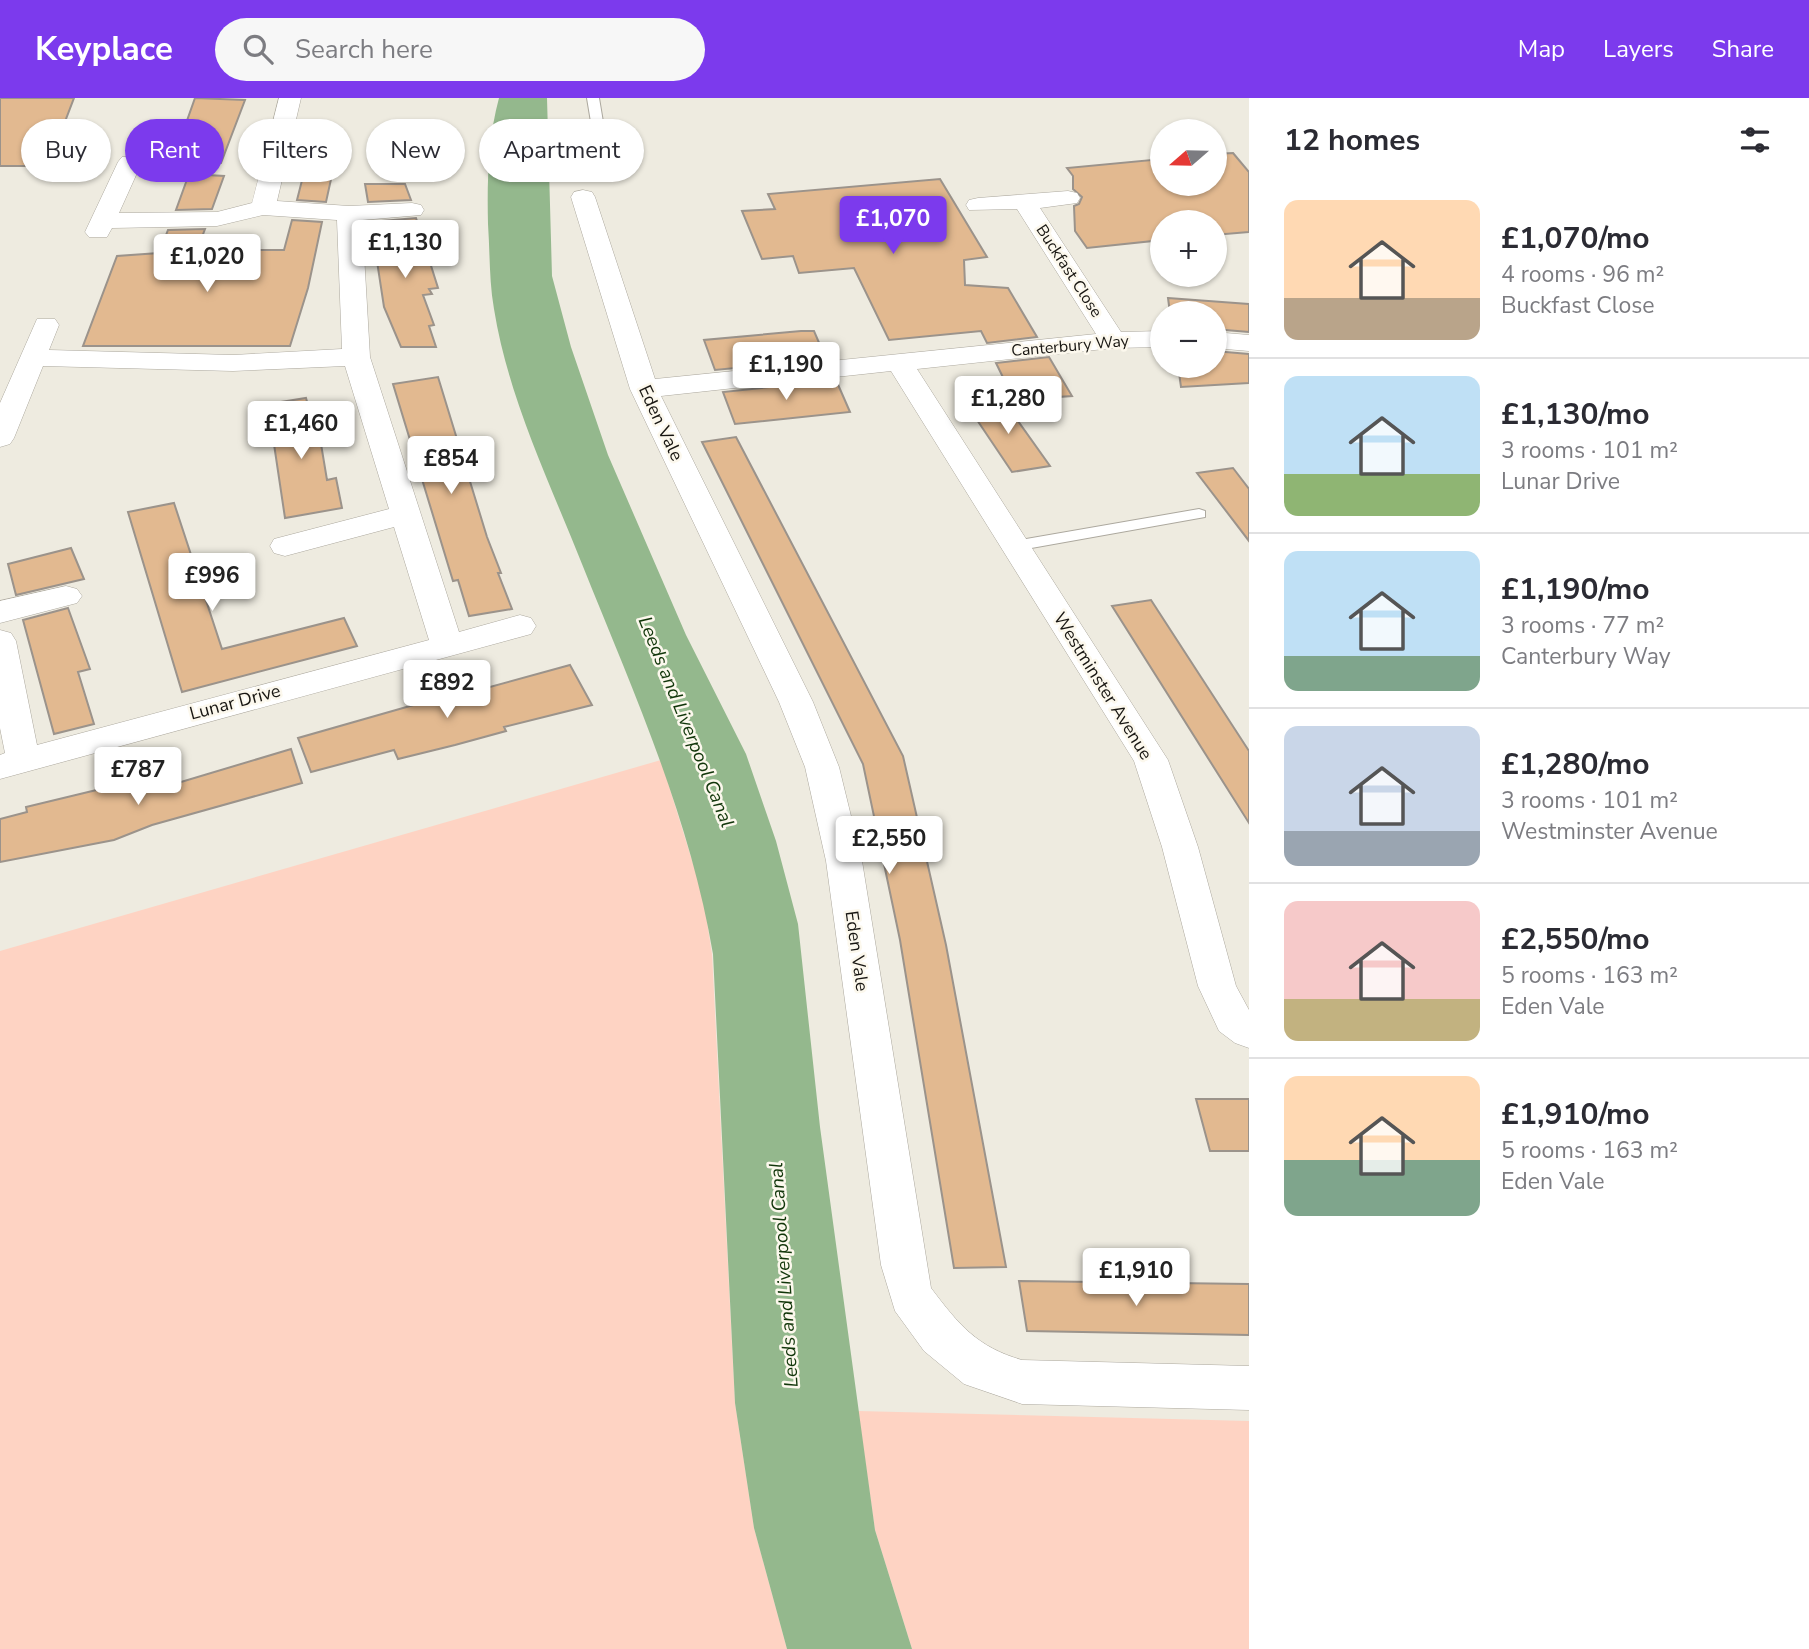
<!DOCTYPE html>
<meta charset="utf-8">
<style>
body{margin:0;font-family:"Nunito Sans",sans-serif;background:#f7f7f7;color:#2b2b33;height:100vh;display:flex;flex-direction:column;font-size:26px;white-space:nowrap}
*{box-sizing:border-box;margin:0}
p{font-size:23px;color:#7c7c81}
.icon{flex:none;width:38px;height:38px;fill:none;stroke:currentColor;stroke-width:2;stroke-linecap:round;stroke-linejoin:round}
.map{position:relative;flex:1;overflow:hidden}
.panel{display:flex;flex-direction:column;background:#fff;width:560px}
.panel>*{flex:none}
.top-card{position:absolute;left:21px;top:21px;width:665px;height:63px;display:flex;gap:14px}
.needle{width:46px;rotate:250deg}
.tools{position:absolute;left:1150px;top:21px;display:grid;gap:14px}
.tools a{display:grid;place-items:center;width:77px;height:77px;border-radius:50%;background:#fff;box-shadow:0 2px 5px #0004;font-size:35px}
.price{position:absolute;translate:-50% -60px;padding:0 16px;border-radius:7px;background:#fff;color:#222;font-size:23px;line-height:46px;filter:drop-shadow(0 2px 4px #0008)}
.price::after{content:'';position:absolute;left:50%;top:42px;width:21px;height:16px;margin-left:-10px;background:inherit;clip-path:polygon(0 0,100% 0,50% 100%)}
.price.active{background:#7c3aed;color:#fff}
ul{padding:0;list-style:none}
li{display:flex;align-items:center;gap:21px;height:175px;padding:0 35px}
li+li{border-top:2px solid #e1e1e2}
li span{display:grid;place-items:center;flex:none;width:196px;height:140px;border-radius:14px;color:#555}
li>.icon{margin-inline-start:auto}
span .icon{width:84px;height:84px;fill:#fffc;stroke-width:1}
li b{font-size:30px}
h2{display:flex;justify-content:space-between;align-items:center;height:84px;padding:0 35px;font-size:30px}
.chip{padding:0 24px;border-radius:32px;background:#fff;box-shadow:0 2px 5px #0004;font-size:24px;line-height:63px}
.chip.active{background:#7c3aed;color:#fff}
header{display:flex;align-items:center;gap:42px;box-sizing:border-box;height:98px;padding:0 35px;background:#7c3aed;color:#fff}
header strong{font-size:33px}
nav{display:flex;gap:38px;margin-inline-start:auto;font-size:24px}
.search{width:490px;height:63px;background:#f7f7f7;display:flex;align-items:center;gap:18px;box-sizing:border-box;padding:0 24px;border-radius:38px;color:#7c7c81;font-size:26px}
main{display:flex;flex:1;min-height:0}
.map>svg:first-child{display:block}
.green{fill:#fed3c3}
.water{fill:#94b88d}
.building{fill:#e2b990;stroke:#9b938b;stroke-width:2}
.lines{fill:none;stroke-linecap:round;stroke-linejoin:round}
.service-casing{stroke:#aca89e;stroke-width:2}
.minor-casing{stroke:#aca89e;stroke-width:1}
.service{fill:#fff;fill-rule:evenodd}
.minor{fill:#fff;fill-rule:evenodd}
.labels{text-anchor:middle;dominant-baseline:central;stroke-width:5;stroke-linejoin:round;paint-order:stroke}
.far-street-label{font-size:16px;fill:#181612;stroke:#fcf8ed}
.street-label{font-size:18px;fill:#181612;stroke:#fcf8ed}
.water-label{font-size:19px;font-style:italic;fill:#11360a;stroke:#fcf8ed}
</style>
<header>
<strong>Keyplace</strong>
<div class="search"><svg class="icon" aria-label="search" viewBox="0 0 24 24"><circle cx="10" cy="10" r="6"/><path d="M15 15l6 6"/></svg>Search here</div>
<nav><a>Map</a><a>Layers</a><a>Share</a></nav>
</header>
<main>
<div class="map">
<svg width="1249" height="1551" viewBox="0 0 1249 1551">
<rect width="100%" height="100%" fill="#eeebe0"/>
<path class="green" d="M661,662L703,798L712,856L735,1305L754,1430L787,1551H0V853Z
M858,1313L1249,1323V1551H912L875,1432Z"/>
<path class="water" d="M499,0H547L552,178L571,249L608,357L686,537L746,656L776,743L798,826L820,1029L875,1432L912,1551H787L754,1430L735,1305L713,856C690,719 633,593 582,466C549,383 508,299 494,211C489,183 490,154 488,126C487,85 488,40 499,0Z"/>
<path class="building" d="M0,0H74L48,68H0Z
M195,0L245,2L221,65H172Z
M313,39L339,45L326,104L297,102Z
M1233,55L1249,74V134L1214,137V124H1162V142L1087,150L1075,133L1074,108L1079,106L1082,99L1073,91V78L1067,70L1162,61V86H1214V56Z
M189,76L224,78L212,111L176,112Z
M940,81L987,159L964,162L965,187L1008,190L1037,239L987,245L981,233L889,242L854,170L799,175L793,158L762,161L742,113L775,111L768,96Z
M365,86H405L411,102L368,104Z
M416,120L438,190L429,191L432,196L423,197L434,227L429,228L436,249H401L384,209L371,124Z
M292,122L322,124L308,190L290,248H83L117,158L159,155L168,132L205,131L197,152H284Z
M1168,200L1249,206V234L1214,231V215H1170Z
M801,233H814L826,261L715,272L704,242Z
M1214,253L1249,256V285L1181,289L1178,268H1214Z
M1049,259L1072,298L1014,302L996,265Z
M438,279L487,439L501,475H498L512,511L469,518L458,482L453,483L393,286Z
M836,282L850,314L735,326L723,294Z
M306,300L317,340H320L327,382L336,380L342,410L285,420L268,306Z
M1003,302L1050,368L1012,374L967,307Z
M736,339L903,658L946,847L1006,1169L954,1170L900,842L863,666L702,344Z
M1233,370L1249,391V443L1197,375Z
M174,405L222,551L344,520L357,548L182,594L128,414Z
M71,450L84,481L16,497L8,466Z
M1151,502L1249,653V725L1112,508Z
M68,510L90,571L78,574L94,626L54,636L23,522Z
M570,567L592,607L504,629L506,633L455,647L398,661L394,652L311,674L298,640L445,598L446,601Z
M291,651L302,685L152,727L114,742L0,764V721L27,714L26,709L167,675L171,687Z
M1196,1001H1249V1053H1210Z
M1019,1183L1249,1186V1237L1027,1233Z"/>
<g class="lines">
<defs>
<path id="service" d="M587,0H599L603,24L617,58L615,61L605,58L591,24Z
M1199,411L1205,413V419L1014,453L1006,448L1014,443Z"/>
<path id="minor" d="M279,0H301L277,103L349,108L412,105L421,107L424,112L421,117L362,122L370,259L459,534L520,517L531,520L536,528L531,536L0,681V657L5,655L0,630V532L11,535L16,543L37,647L429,542L394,429L285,458L274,455L270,448L274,441L389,411L345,268L233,273L43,268L14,340L10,346L0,349V305L37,221H55L59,227L49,252L233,257L342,251L337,122L263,117L217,128L112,130L107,139H89L85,134L118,64L122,59H138L142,64L119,115L217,114L252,105Z
M583,92L592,94L595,99L655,281L1096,236L1017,111L969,112L966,107L969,102L978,100L1068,93L1077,95L1080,100L1077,105L1040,110L1121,234L1162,233V249L1113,250L917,271L1168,662L1198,749L1236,888L1249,912V950L1235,945L1219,933L1198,888L1162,749L1134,663L891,273L661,298L813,604L839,669L862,763L931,1190C959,1227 977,1249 1022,1262L1249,1268V1312L1022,1306L964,1286L924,1253L895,1213L881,1167L826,763L805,669L779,604L630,291L571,99L574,94Z
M1214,234L1249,237V253L1214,250Z
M66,488L77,491L82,498L77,505L0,525V503Z"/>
</defs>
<use href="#service" class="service-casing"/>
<use href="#minor" class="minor-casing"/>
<use href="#service" class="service"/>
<use href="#minor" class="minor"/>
</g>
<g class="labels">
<g class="far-street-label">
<text transform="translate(1069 173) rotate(57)">Buckfast Close</text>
<text transform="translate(1070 248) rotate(-5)">Canterbury Way</text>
</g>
<g class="street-label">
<text transform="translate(661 325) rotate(65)">Eden Vale</text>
<text transform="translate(1103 588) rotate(58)">Westminster Avenue</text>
<text transform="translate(235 604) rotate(-15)">Lunar Drive</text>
<text transform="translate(857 853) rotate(82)">Eden Vale</text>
</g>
<g class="water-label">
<text transform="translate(686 624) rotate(68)">Leeds and Liverpool Canal</text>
<text transform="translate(784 1177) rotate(-94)">Leeds and Liverpool Canal</text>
</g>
</g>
</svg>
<div class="tools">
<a><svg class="needle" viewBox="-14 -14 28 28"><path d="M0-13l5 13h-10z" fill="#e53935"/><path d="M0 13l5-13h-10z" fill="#7c7c81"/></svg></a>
<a>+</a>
<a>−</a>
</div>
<b class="price active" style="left:893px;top:158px">£1,070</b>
<b class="price" style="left:405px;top:182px">£1,130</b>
<b class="price" style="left:207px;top:196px">£1,020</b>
<b class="price" style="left:786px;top:304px">£1,190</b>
<b class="price" style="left:1008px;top:338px">£1,280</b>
<b class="price" style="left:301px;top:363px">£1,460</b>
<b class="price" style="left:451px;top:398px">£854</b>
<b class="price" style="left:212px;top:515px">£996</b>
<b class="price" style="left:447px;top:622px">£892</b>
<b class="price" style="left:138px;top:709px">£787</b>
<b class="price" style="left:889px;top:778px">£2,550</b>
<b class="price" style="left:1136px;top:1210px">£1,910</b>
<div class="top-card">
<a class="chip">Buy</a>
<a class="chip active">Rent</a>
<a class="chip">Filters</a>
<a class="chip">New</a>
<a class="chip">Apartment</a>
</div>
</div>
<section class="panel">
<h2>12 homes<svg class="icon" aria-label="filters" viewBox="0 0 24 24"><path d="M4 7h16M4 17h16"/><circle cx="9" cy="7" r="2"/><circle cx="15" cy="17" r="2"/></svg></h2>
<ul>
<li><span style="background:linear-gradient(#ffd9b3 70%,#b9a48a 0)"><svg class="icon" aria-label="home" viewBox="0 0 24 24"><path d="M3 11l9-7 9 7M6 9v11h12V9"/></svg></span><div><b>£1,070/mo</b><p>4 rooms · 96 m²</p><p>Buckfast Close</p></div></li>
<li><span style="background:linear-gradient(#bfe0f5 70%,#8fb573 0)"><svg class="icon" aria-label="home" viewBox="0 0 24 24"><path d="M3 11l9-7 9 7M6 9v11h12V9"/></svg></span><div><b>£1,130/mo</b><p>3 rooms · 101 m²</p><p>Lunar Drive</p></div></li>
<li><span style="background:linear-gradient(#bfe0f5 75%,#7fa58c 0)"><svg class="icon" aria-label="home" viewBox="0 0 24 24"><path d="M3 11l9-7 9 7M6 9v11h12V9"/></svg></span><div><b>£1,190/mo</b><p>3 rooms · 77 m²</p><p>Canterbury Way</p></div></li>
<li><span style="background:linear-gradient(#c9d6e8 75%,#9aa5b1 0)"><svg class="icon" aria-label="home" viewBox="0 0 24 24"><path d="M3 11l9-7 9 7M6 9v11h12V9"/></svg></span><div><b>£1,280/mo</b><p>3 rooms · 101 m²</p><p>Westminster Avenue</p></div></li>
<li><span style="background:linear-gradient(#f6c9c9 70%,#c2b280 0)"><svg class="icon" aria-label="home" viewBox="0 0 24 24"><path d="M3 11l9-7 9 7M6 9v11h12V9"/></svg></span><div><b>£2,550/mo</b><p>5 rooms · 163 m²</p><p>Eden Vale</p></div></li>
<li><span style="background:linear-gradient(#ffd9b3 60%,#7fa58c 0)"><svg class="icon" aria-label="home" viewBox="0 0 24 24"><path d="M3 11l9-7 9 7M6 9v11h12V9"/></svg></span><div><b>£1,910/mo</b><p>5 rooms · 163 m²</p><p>Eden Vale</p></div></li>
</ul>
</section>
</main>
